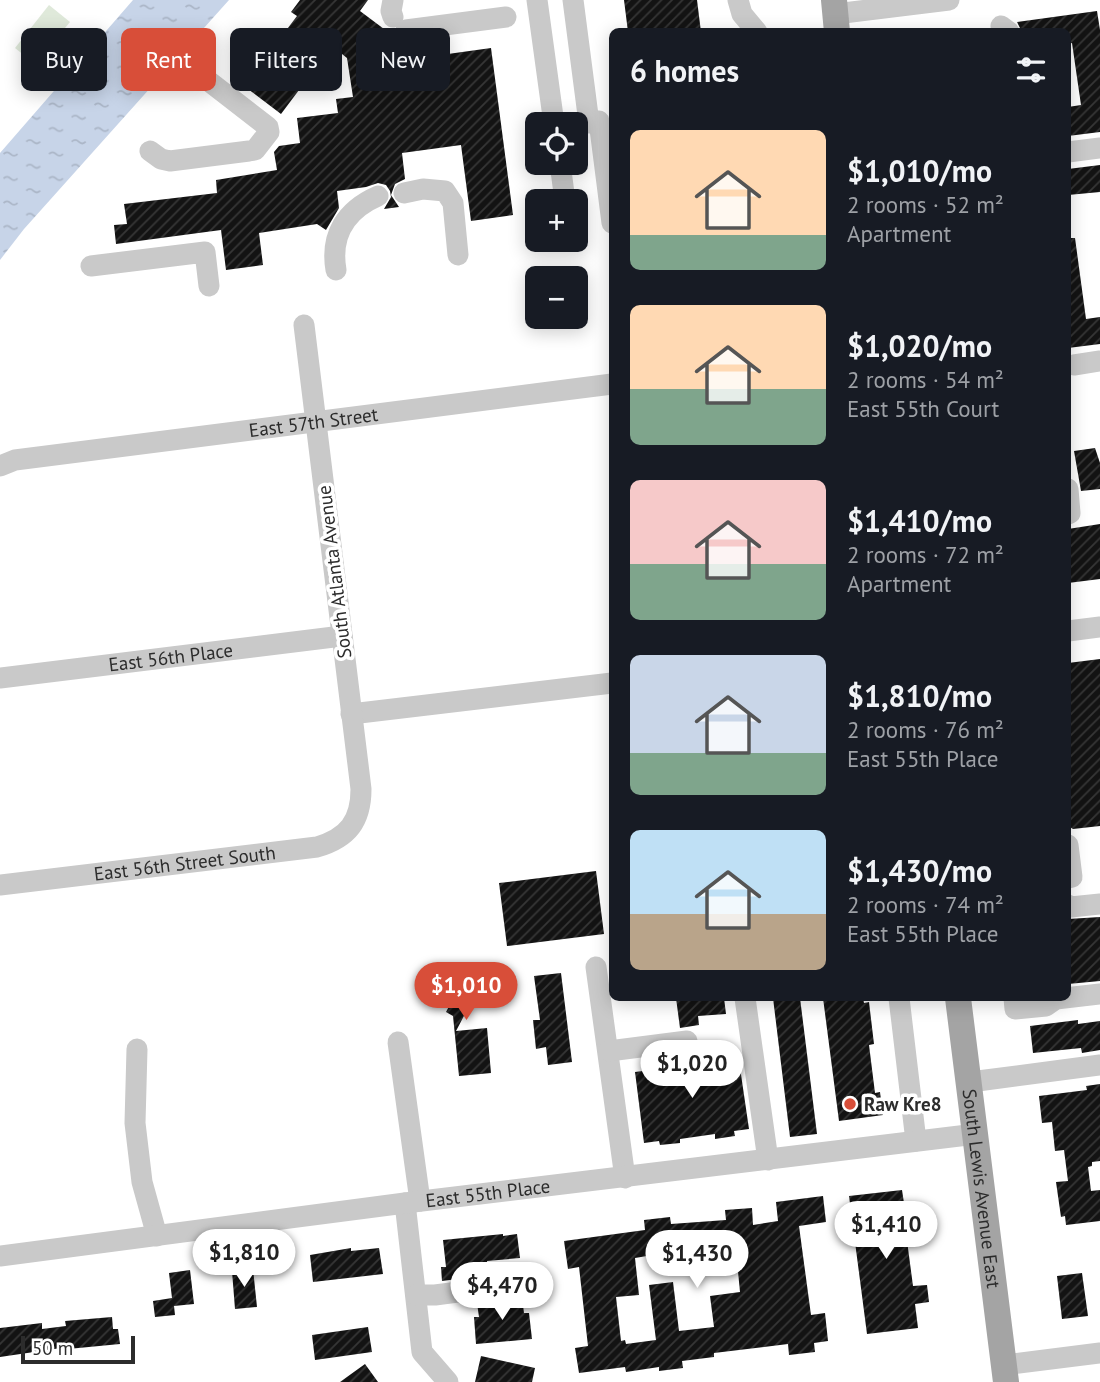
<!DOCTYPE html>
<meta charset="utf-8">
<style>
body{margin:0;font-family:"PT Sans",sans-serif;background:#242831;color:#f1f3f6;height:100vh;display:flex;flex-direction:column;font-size:26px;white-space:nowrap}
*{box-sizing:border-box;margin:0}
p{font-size:23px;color:#9ea1a6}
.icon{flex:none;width:38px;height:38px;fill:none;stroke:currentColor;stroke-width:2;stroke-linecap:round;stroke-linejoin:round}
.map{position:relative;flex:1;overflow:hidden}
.details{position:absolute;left:609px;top:28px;width:462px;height:973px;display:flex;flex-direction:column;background:#171b24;border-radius:10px;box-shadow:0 4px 18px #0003}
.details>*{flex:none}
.banner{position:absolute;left:21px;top:28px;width:483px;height:63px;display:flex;gap:14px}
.buttons{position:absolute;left:525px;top:112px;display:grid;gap:14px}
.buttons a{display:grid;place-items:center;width:63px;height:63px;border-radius:10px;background:#171b24;box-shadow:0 4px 18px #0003;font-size:35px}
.scale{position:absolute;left:21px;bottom:18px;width:114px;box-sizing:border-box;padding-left:7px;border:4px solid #2c2c2c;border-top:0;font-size:19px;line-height:24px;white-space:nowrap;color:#2c2c2c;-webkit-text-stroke:5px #fff;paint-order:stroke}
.price{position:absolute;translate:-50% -60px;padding:0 16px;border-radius:24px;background:#fff;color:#222;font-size:23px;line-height:46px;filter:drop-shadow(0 2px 4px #0008)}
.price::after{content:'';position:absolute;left:50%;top:42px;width:21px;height:16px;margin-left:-10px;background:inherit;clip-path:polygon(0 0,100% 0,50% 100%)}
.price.selected{background:#d84e39;color:#fff}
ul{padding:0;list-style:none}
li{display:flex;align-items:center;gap:21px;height:175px;padding:0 21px}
li span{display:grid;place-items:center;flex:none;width:196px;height:140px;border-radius:10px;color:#555}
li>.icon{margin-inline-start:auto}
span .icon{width:84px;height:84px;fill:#fffc;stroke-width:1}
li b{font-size:30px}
h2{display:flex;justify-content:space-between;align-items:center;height:84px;padding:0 21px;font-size:30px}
.chip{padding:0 24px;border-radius:10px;background:#171b24;box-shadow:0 4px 18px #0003;font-size:24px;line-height:63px}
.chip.selected{background:#d84e39;color:#fff}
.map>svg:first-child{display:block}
.pitch{fill:#dfe9da}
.water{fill:url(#water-ripples)}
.building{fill:url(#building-hatch);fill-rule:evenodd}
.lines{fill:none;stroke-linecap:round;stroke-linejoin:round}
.minor{stroke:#c9c9c9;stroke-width:21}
.major{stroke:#a4a4a4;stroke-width:26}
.poi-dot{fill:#d84e39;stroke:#fff;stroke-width:2.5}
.labels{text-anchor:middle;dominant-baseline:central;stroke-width:7;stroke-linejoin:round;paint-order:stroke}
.street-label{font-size:19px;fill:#2c2c2c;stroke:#fff}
.poi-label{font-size:19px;font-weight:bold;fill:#2c2c2c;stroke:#fff;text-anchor:start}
</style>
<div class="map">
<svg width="1100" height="1382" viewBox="0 0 1100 1382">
<defs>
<pattern id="water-ripples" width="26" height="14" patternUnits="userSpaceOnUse" patternTransform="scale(1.75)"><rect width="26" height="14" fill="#c7d4e8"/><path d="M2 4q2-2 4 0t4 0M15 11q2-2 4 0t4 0" fill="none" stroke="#abb6c7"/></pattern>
<pattern id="building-hatch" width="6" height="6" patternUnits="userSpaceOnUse" patternTransform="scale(1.75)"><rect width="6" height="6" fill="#131313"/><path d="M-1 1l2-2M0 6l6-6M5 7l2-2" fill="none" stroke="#363636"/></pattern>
</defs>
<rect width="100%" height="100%" fill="#fff"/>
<path class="pitch" d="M49,5L70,22L35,64L15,48Z"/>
<path class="water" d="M133,0H229L24,229L0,260V153Z"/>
<path class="building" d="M300,0H368L360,11L384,29L393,30L399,40L383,63L491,48L513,215L471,221L461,145L402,153L405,179L395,184L391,195L399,207L384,209L391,197L390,191L386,185L378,183L366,187L337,191L339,208L326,230L317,224L259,233L263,265L226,270L221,230L116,244L114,225L127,224L124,204L217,193L216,180L277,170L274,152L279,146L300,143L297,118L338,113L336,99L353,97L347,58L332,46L281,114L244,86L297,16L291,12Z
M624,0H697L701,32H628Z
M1097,11L1100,30V132L1068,136V107L1081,105L1072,43L1068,44V32H1022L1017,22Z
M1100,165V192L1068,195V169Z
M1068,238H1075L1086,319L1100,317V344L1068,348Z
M1095,448L1100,463V489L1081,491L1074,451Z
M1100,524V579L1068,583V529Z
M1100,659V826L1073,829L1068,826V663Z
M596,871L604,934L507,946L499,883Z
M1100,917V981L1068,984V919Z
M444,966L467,978L472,969L485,976L456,1031L487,1028L491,1073L459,1076L453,1016L446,1012L454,997L434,986Z
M561,973L572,1062L548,1065L546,1047L536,1049L533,1020H540L534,976Z
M676,998H724L726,1014L698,1016L699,1025L680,1028Z
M773,998H800L817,1134L790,1137Z
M823,998H863L864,1003L869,1002L874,1044L869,1045L875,1093L880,1092L883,1115L839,1121Z
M1078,1020V1024L1100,1021V1050L1082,1053L1081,1048L1033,1053L1030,1026Z
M738,1054L749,1129L734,1131L735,1136L715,1139V1134L680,1139V1143L660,1145L659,1141L644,1143L635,1072L650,1070L649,1067Z
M1100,1084V1161L1092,1162V1166L1088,1167L1091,1191L1100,1190V1221L1066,1225L1065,1216L1061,1217L1056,1182L1068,1181L1064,1150L1055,1151L1052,1122L1042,1123L1039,1096L1087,1090L1086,1086Z
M902,1190L904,1203L915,1202L919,1231L906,1233L913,1286L927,1285L929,1302L915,1304L918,1328L867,1334L849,1196Z
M823,1196L826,1222L799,1226L811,1315L825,1313L828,1341L814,1343L815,1352L789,1355L788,1344L714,1353V1357L682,1361L683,1368L659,1371V1367L626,1372L625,1367L579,1373L575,1348L588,1346L579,1267L568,1269L564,1241L645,1230L644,1220L670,1217L671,1224L726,1220L725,1210L752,1208L753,1225L778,1221L776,1202ZM735,1241L740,1292L710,1296L714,1327L679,1331L673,1282L649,1285L656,1340L626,1344L625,1340L621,1341L616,1297L639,1295L635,1258L695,1248L694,1244Z
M503,1234V1236L517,1234L520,1258L487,1261L488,1275L442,1281L441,1267H446L443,1240Z
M351,1248V1251L379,1248L383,1274L313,1282L310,1255Z
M253,1269L257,1307L235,1309L232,1271Z
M190,1270L194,1304L174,1306L175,1315L155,1317L153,1301L172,1298L169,1273Z
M1082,1273L1088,1316L1062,1319L1057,1276Z
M522,1298L524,1313H529L532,1339L476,1344L474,1317H479L477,1303Z
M112,1317L113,1329H118L120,1344L68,1349V1347L0,1357V1328L42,1323V1329L66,1326L65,1321Z
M368,1327L372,1352L315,1360L312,1335Z
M481,1356L535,1368L532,1382H475Z
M365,1364L378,1382H340Z"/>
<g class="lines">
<g class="minor">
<path d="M537,0L554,124"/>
<path d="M573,0L589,123"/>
<path d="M738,0L742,14L757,32"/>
<path d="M835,14L949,0"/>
<path d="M393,17L391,11L393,0"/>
<path d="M1001,26L1009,32"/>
<path d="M406,30L506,17"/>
<path d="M599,121L612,223"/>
<path d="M150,151L161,159L170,161L249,151L255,150L269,132L268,127L206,79"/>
<path d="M1068,152L1100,148"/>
<path d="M560,163L565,201"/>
<path d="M404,193L423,189L445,191L453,203L458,255"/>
<path d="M91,266L205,252L209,286"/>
<path d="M336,270C330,235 346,210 378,196"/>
<path d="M1074,365L1100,361"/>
<path id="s1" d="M0,466L15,460L612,384"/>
<path d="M1068,489L1070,513L1068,514"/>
<path d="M1068,631L1100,627"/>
<path id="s2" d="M0,678L342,636"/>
<path d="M351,714L612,683"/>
<path d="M1068,845L1072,877L1068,878"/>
<path id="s3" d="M0,885L317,847C348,838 361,821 361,789L304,325"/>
<path d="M1068,905L1071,907L1100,904"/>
<path d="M596,967L625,1178"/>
<path d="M745,998L768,1160"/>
<path d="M899,998L916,1141"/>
<path d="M1014,998L1015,1009L1046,1006L1056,999L1100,994"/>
<path d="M398,1042L420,1201"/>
<path d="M137,1049L135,1123L142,1182L157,1236"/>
<path d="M609,1051L687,1041"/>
<path d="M970,1082L1100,1065"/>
<path d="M405,1203L422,1352L448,1382"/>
<path id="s4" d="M0,1256L405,1203L976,1134"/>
<path d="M416,1295H435L512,1285"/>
<path d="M1004,1365L1100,1353"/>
</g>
<g class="major">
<path d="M834,0L837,32"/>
<path id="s5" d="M958,998L1006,1382"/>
</g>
</g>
<circle class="poi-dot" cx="850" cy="1104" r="7"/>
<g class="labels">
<g class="street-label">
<text stroke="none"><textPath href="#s1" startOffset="317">East 57th Street</textPath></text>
<text transform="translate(334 572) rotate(-97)">South Atlanta Avenue</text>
<text stroke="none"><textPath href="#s2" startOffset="172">East 56th Place</textPath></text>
<text stroke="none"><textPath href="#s3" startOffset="186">East 56th Street South</textPath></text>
<text stroke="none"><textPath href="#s5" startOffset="192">South Lewis Avenue East</textPath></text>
<text stroke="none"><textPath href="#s4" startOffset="492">East 55th Place</textPath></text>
</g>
<g class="poi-label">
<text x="864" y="1104">Raw Kre8</text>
</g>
</g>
</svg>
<div class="buttons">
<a><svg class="icon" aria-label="locate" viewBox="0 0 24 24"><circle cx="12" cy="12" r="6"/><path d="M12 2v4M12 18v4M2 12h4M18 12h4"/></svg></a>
<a>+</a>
<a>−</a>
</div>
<div class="scale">50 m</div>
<b class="price selected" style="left:466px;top:1022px">$1,010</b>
<b class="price" style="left:692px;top:1100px">$1,020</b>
<b class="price" style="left:886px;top:1261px">$1,410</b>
<b class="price" style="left:244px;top:1289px">$1,810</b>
<b class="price" style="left:697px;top:1290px">$1,430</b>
<b class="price" style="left:502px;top:1322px">$4,470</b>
<div class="banner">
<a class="chip">Buy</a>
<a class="chip selected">Rent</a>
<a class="chip">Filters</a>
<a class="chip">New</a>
</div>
<section class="details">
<h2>6 homes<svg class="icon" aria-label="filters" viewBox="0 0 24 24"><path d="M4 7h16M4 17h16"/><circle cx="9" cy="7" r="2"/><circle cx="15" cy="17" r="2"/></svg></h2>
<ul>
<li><span style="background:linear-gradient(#ffd9b3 75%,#7fa58c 0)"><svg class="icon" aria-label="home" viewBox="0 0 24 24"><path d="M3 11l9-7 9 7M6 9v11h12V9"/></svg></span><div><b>$1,010/mo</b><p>2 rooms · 52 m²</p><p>Apartment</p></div></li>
<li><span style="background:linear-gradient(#ffd9b3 60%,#7fa58c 0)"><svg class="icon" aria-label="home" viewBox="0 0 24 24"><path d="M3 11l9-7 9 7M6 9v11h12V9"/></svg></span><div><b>$1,020/mo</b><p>2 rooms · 54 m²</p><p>East 55th Court</p></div></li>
<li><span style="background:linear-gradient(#f6c9c9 60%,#7fa58c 0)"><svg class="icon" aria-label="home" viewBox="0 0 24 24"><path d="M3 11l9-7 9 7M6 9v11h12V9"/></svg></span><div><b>$1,410/mo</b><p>2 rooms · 72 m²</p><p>Apartment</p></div></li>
<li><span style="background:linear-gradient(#c9d6e8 70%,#7fa58c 0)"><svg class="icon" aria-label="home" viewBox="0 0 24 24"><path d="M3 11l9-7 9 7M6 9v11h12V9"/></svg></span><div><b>$1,810/mo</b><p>2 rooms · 76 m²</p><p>East 55th Place</p></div></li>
<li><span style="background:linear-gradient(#bfe0f5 60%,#b9a48a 0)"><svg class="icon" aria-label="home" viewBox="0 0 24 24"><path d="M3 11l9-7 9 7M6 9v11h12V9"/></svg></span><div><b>$1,430/mo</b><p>2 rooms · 74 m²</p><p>East 55th Place</p></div></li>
</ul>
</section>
</div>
